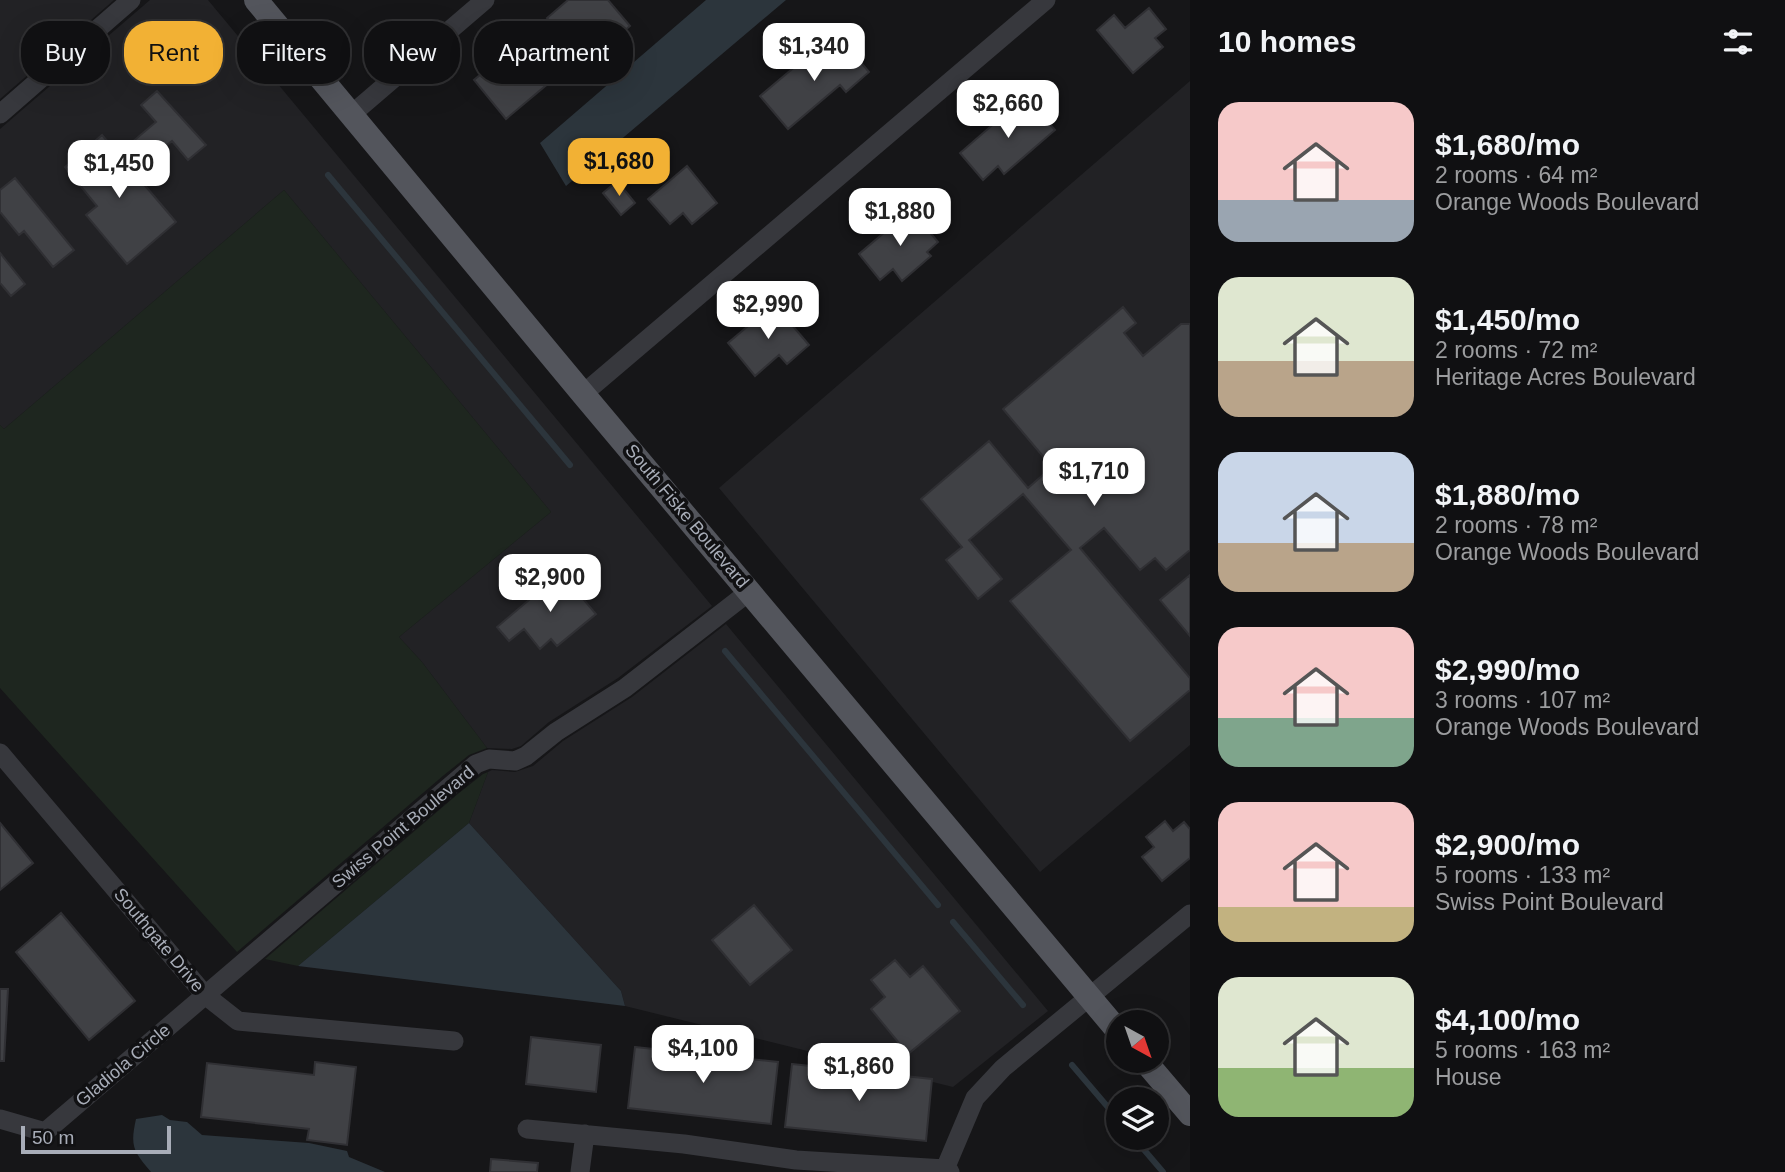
<!DOCTYPE html>
<meta charset="utf-8">
<style>
body{margin:0;font-family:Arial,sans-serif;background:#19191b;color:#f1f3f6;height:100vh;display:flex;flex-direction:column;font-size:26px;white-space:nowrap}
*{box-sizing:border-box;margin:0}
p{font-size:23px;color:#9c9d9f}
.icon{flex:none;width:38px;height:38px;fill:none;stroke:currentColor;stroke-width:2;stroke-linecap:round;stroke-linejoin:round}
.map{position:relative;flex:1;overflow:hidden}
.details{display:flex;flex-direction:column;background:#101012;width:595px}
.details>*{flex:none}
.banner{position:absolute;left:21px;top:21px;width:665px;height:63px;display:flex;gap:14px}
.needle{width:46px;rotate:140deg}
.tools{position:absolute;left:1106px;top:1010px;display:grid;gap:14px}
.tools a{display:grid;place-items:center;width:63px;height:63px;border-radius:50%;background:#101012;box-shadow:0 7px 28px #0002,0 0 0 2px #303032;font-size:35px}
.scale{position:absolute;left:21px;bottom:18px;width:150px;box-sizing:border-box;padding-left:7px;border:4px solid #a8adb8;border-top:0;font-size:19px;line-height:24px;white-space:nowrap;color:#a8adb8;-webkit-text-stroke:5px #111113;paint-order:stroke}
.price{position:absolute;translate:-50% -60px;padding:0 16px;border-radius:14px;background:#fff;color:#222;font-size:23px;line-height:46px;filter:drop-shadow(0 2px 4px #0008)}
.price::after{content:'';position:absolute;left:50%;top:42px;width:21px;height:16px;margin-left:-10px;background:inherit;clip-path:polygon(0 0,100% 0,50% 100%)}
.price.active{background:#f2b134;color:#111}
ul{padding:0;list-style:none}
li{display:flex;align-items:center;gap:21px;height:175px;padding:0 28px}
li span{display:grid;place-items:center;flex:none;width:196px;height:140px;border-radius:21px;color:#555}
li>.icon{margin-inline-start:auto}
span .icon{width:84px;height:84px;fill:#fffc;stroke-width:1}
li b{font-size:30px}
h2{display:flex;justify-content:space-between;align-items:center;height:84px;padding:0 28px;font-size:30px}
.tag{padding:0 24px;border-radius:28px;background:#101012;box-shadow:0 7px 28px #0002,0 0 0 2px #303032;font-size:24px;line-height:63px}
.tag.active{background:#f2b134;color:#111}
main{display:flex;flex:1;min-height:0}
.map>svg:first-child{display:block}
.built{fill:#222225}
.green{fill:#1e261f}
.water{fill:#2c353c}
.lines{fill:none;stroke-linecap:round;stroke-linejoin:round}
.stream{stroke:#2c353c;stroke-width:6}
.building{fill:#404145;stroke:#303034;stroke-width:2}
.minor{stroke:#37383d;stroke-width:19}
.major{stroke:#53555c;stroke-width:24}
.labels{text-anchor:middle;dominant-baseline:central;stroke-width:7;stroke-linejoin:round;paint-order:stroke}
.street-label{font-size:18px;fill:#a8adb8;stroke:#111113}
</style>
<main>
<div class="map">
<svg width="1190" height="1172" viewBox="0 0 1190 1172">
<rect width="100%" height="100%" fill="#161618"/>
<path class="built" d="M0,0H114L0,99Z
M150,0H208L712,606L618,678L549,722L521,746L512,749L487,748L422,662L399,637L551,512L284,190L4,429L0,425V129Z
M1190,81V745L1040,872L719,488Z
M726,624L1048,1011L953,1087L625,1006L621,991L469,823L488,772L492,770L515,772L533,766L563,741L632,697Z"/>
<path class="green" d="M284,190L551,512L399,637L422,662L487,748L469,755L444,775L237,952L0,688V425L4,429Z
M488,772L469,823L298,966L265,959L459,793L483,774Z"/>
<path class="water" d="M706,0H786L566,186L540,143Z
M469,823L621,991L625,1006L298,966Z
M162,1115L170,1120L187,1122L202,1135L309,1143L347,1151L349,1157L385,1172H151C133,1151 130,1146 136,1119Z"/>
<g class="lines">
<path class="stream" d="M328,175L570,465
M725,651L938,905
M953,922L1023,1005
M1072,1065L1118,1119
M1134,1138L1163,1172"/>
</g>
<path class="building" d="M568,0H608L630,26L586,63L547,18Z
M1149,8L1166,29L1155,38L1163,47L1133,73L1097,30L1114,15L1125,28Z
M841,39L869,72L846,92L840,85L788,129L760,96L810,54L815,61Z
M518,43L550,82L506,119L474,80Z
M157,91L206,145L188,160L172,141L134,172L118,154L156,122L141,105Z
M1026,96L1055,130L1004,174L998,166L983,180L960,153Z
M102,135L176,222L127,264L86,215L97,206L65,167Z
M687,166L717,203L692,224L683,213L670,224L648,199Z
M15,178L74,250L53,267L24,231L19,235L0,212V190Z
M617,181L635,203L621,215L603,193Z
M911,210L938,242L927,252L931,256L902,281L893,269L880,280L859,254Z
M0,253L25,284L11,296L0,283Z
M774,304L809,345L787,364L779,355L755,376L728,343Z
M1123,307L1136,323L1124,333L1143,356L1181,324H1190V550L1166,570L1155,558L1140,570L1104,528L1080,548L1190,678V690L1130,741L1010,601L1071,550L1023,494L969,540L1002,579L978,599L946,560L962,547L921,499L989,441L1028,488L1052,467L1003,409Z
M561,573L596,614L557,646L551,639L540,649L524,629L509,641L497,627Z
M1190,575V636L1160,600Z
M1165,821L1173,831L1184,822L1190,829V858L1162,881L1142,857L1154,847L1146,837Z
M0,823L33,863L0,890Z
M754,905L792,950L750,985L712,940Z
M61,913L135,1001L89,1040L16,952Z
M895,960L910,977L923,966L960,1011L908,1054L871,1009L885,997L871,980Z
M0,989H8L4,1061H0Z
M531,1037L601,1045L596,1092L526,1084Z
M635,1047L778,1062L771,1124L628,1108Z
M315,1062L356,1067L347,1145L307,1140L309,1129L201,1117L207,1063L314,1075Z
M792,1064L932,1079L926,1141L785,1127Z
M491,1159L538,1163L537,1172H490Z"/>
<g class="lines">
<path class="minor" d="M0,114L131,0
M352,114L485,0
M583,394L1046,0
M0,753L205,995L238,1021L454,1041
M0,1119L45,1132L476,764L489,759L515,761L526,756L556,732L625,688L750,591
M527,1129L684,1144L796,1160L945,1169L950,1172
M945,1169L975,1098L1003,1068L1190,914
M580,1172L585,1134"/>
<path class="major" d="M256,0L583,394L1118,1031
M1144,1060L1190,1114"/>
</g>
<g class="labels">
<g class="street-label">
<text transform="translate(687 516) rotate(50)">South Fiske Boulevard</text>
<text transform="translate(403 827) rotate(-40)">Swiss Point Boulevard</text>
<text transform="translate(159 940) rotate(50)">Southgate Drive</text>
<text transform="translate(123 1065) rotate(-40)">Gladiola Circle</text>
</g>
</g>
</svg>
<div class="tools">
<a><svg class="needle" viewBox="-14 -14 28 28"><path d="M0-13l5 13h-10z" fill="#e53935"/><path d="M0 13l5-13h-10z" fill="#9c9d9f"/></svg></a>
<a><svg class="icon" aria-label="layers" viewBox="0 0 24 24"><path d="M12 4l9 5-9 5-9-5zM3 14l9 5 9-5"/></svg></a>
</div>
<div class="scale">50 m</div>
<b class="price" style="left:814px;top:83px">$1,340</b>
<b class="price" style="left:1008px;top:140px">$2,660</b>
<b class="price active" style="left:619px;top:198px">$1,680</b>
<b class="price" style="left:119px;top:200px">$1,450</b>
<b class="price" style="left:900px;top:248px">$1,880</b>
<b class="price" style="left:768px;top:341px">$2,990</b>
<b class="price" style="left:1094px;top:508px">$1,710</b>
<b class="price" style="left:550px;top:614px">$2,900</b>
<b class="price" style="left:703px;top:1085px">$4,100</b>
<b class="price" style="left:859px;top:1103px">$1,860</b>
<div class="banner">
<a class="tag">Buy</a>
<a class="tag active">Rent</a>
<a class="tag">Filters</a>
<a class="tag">New</a>
<a class="tag">Apartment</a>
</div>
</div>
<section class="details">
<h2>10 homes<svg class="icon" aria-label="filters" viewBox="0 0 24 24"><path d="M4 7h16M4 17h16"/><circle cx="9" cy="7" r="2"/><circle cx="15" cy="17" r="2"/></svg></h2>
<ul>
<li><span style="background:linear-gradient(#f6c9c9 70%,#9aa5b1 0)"><svg class="icon" aria-label="home" viewBox="0 0 24 24"><path d="M3 11l9-7 9 7M6 9v11h12V9"/></svg></span><div><b>$1,680/mo</b><p>2 rooms · 64 m²</p><p>Orange Woods Boulevard</p></div></li>
<li><span style="background:linear-gradient(#dfe7d0 60%,#b9a48a 0)"><svg class="icon" aria-label="home" viewBox="0 0 24 24"><path d="M3 11l9-7 9 7M6 9v11h12V9"/></svg></span><div><b>$1,450/mo</b><p>2 rooms · 72 m²</p><p>Heritage Acres Boulevard</p></div></li>
<li><span style="background:linear-gradient(#c9d6e8 65%,#b9a48a 0)"><svg class="icon" aria-label="home" viewBox="0 0 24 24"><path d="M3 11l9-7 9 7M6 9v11h12V9"/></svg></span><div><b>$1,880/mo</b><p>2 rooms · 78 m²</p><p>Orange Woods Boulevard</p></div></li>
<li><span style="background:linear-gradient(#f6c9c9 65%,#7fa58c 0)"><svg class="icon" aria-label="home" viewBox="0 0 24 24"><path d="M3 11l9-7 9 7M6 9v11h12V9"/></svg></span><div><b>$2,990/mo</b><p>3 rooms · 107 m²</p><p>Orange Woods Boulevard</p></div></li>
<li><span style="background:linear-gradient(#f6c9c9 75%,#c2b280 0)"><svg class="icon" aria-label="home" viewBox="0 0 24 24"><path d="M3 11l9-7 9 7M6 9v11h12V9"/></svg></span><div><b>$2,900/mo</b><p>5 rooms · 133 m²</p><p>Swiss Point Boulevard</p></div></li>
<li><span style="background:linear-gradient(#dfe7d0 65%,#8fb573 0)"><svg class="icon" aria-label="home" viewBox="0 0 24 24"><path d="M3 11l9-7 9 7M6 9v11h12V9"/></svg></span><div><b>$4,100/mo</b><p>5 rooms · 163 m²</p><p>House</p></div></li>
</ul>
</section>
</main>
